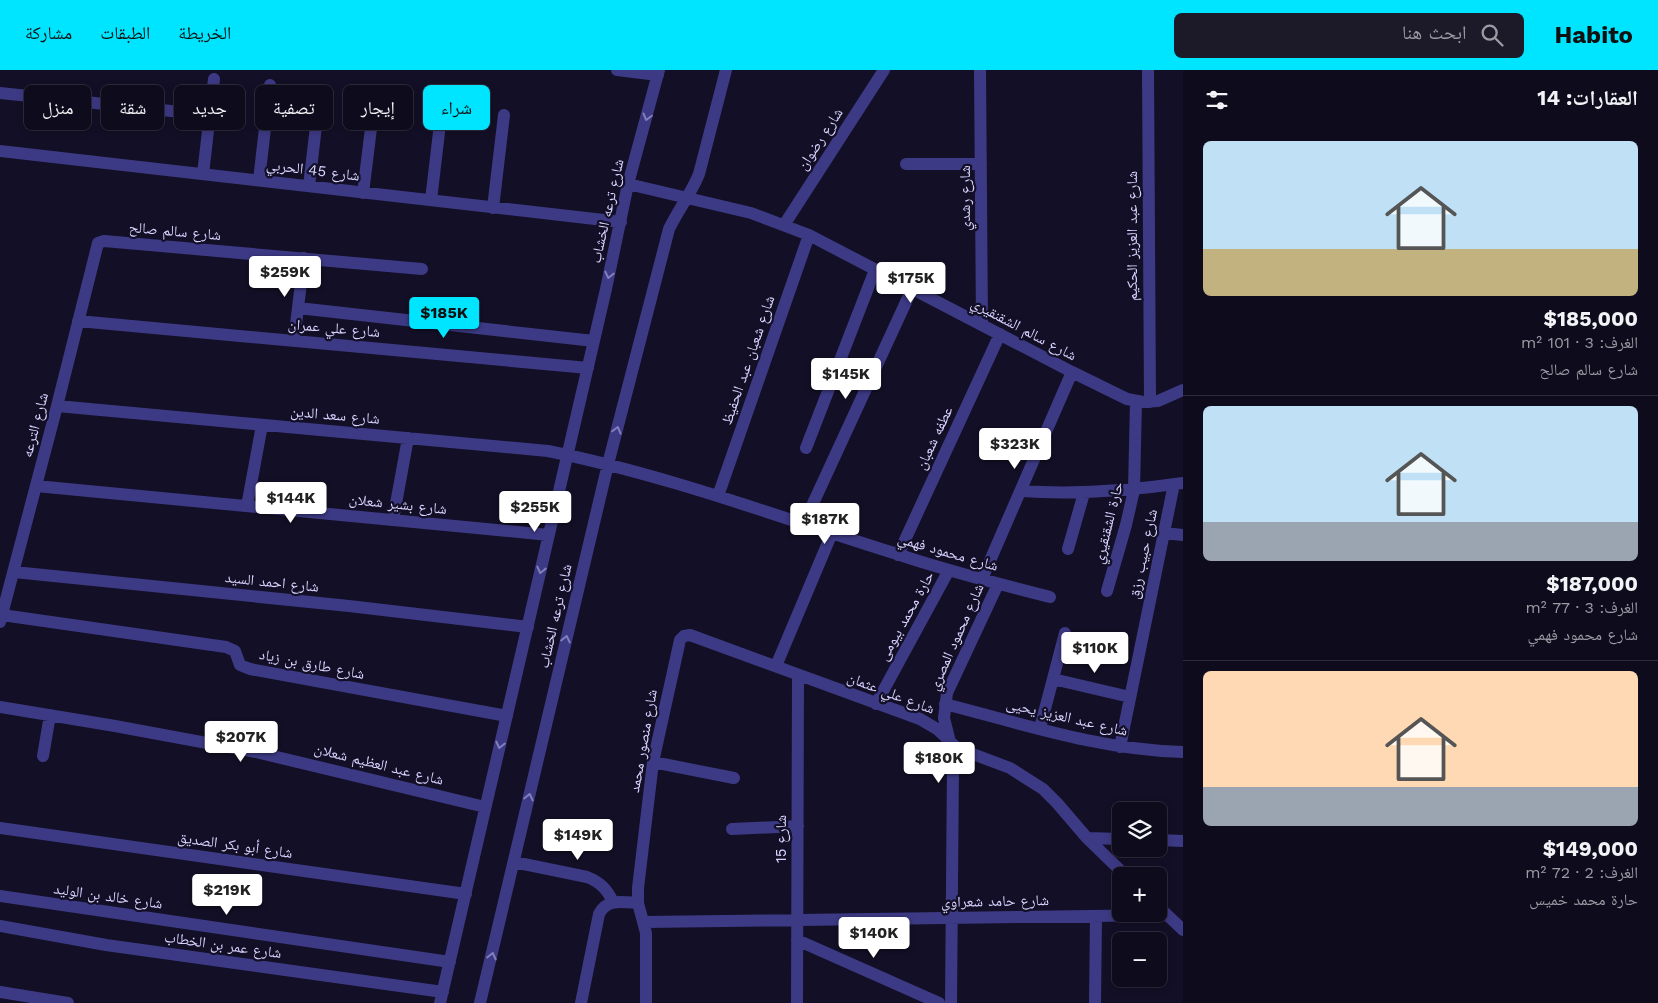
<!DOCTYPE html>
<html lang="ar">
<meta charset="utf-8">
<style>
body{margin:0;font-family:"Work Sans","Noto Naskh Arabic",sans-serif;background:#1c1929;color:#f1f3f6;direction:rtl;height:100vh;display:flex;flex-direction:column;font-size:19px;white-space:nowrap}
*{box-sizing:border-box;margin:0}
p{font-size:16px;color:#9b9ba3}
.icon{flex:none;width:28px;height:28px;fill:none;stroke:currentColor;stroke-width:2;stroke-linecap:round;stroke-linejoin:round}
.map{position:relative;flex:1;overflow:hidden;direction:ltr}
.sheet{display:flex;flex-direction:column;background:#0e0b1c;width:475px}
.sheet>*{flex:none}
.top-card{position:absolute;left:15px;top:15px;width:475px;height:45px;direction:rtl;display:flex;gap:10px}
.fabs{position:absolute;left:1112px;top:732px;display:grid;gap:10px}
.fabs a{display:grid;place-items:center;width:55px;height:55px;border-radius:8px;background:#0e0b1c;box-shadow:0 2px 8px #0003,0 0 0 1px #2e2b3b;font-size:25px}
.price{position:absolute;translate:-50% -42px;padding:0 11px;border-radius:5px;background:#fff;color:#222;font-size:16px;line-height:32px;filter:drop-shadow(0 1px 2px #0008)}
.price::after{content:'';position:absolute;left:50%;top:30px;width:15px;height:11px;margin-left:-8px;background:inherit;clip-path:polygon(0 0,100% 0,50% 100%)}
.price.current{background:#00e5ff;color:#111}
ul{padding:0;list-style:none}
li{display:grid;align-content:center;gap:10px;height:265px;padding:0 20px}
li+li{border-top:1px solid #2e2b3b}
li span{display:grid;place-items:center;height:155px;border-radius:8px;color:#555}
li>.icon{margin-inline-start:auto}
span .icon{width:90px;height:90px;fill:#fffc;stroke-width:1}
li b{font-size:21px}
h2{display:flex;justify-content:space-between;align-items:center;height:60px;padding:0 20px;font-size:21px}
.chip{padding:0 18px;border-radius:8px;background:#0e0b1c;box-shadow:0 2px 8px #0003,0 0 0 1px #2e2b3b;font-size:18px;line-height:45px}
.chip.current{background:#00e5ff;color:#111}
header{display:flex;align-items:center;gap:30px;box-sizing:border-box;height:70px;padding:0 25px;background:#00e5ff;color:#111}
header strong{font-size:24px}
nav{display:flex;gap:28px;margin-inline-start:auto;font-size:18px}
.search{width:350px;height:45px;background:#1c1929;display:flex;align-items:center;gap:12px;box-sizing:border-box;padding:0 18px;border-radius:8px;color:#9b9ba3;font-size:19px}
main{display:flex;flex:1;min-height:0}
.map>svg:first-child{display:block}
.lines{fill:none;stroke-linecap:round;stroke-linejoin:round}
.minor{stroke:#3d3a85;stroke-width:12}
.oneway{stroke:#837fbc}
.labels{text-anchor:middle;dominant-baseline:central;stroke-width:4.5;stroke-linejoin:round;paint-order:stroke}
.street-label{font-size:15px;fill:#d9d4ff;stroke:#130f26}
</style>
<header>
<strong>Habito</strong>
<div class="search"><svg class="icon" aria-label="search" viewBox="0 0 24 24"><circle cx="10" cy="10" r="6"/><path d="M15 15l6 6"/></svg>ابحث هنا</div>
<nav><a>الخريطة</a><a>الطبقات</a><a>مشاركة</a></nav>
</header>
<main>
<section class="sheet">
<h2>العقارات: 14<svg class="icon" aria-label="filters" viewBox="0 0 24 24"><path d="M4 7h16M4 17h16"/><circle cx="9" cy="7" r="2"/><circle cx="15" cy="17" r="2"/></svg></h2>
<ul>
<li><span style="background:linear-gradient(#bfe0f5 70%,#c2b280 0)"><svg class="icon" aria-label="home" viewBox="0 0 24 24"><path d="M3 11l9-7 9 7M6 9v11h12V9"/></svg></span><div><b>$185,000</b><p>الغرف: 3 · 101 m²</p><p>شارع سالم صالح</p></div></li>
<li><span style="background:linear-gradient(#bfe0f5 75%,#9aa5b1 0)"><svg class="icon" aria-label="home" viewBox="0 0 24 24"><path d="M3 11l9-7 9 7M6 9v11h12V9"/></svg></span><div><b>$187,000</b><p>الغرف: 3 · 77 m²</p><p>شارع محمود فهمي</p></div></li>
<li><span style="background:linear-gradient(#ffd9b3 75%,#9aa5b1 0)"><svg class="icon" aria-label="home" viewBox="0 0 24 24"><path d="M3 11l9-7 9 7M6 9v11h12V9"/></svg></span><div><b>$149,000</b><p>الغرف: 2 · 72 m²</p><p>حارة محمد خميس</p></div></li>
</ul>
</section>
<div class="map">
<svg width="1183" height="933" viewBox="0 0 1183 933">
<rect width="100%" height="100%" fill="#130f26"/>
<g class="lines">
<path class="minor" d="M617,0L658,5
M980,0L982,255
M1148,0L1150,332
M0,23L209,45
M0,81L621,152
M906,94H981
M203,104L214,9
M259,110L270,15
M628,114L751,143L809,165L1072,302L1127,329L1143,332L1158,331L1183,320
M309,116L320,22
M363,123L374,34
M431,130L442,37
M493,138L504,45
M784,155L884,0
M298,238L594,271
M78,251L588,298
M294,271L304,188
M57,336L548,381C667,405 781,448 897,484C947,501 999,514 1050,527
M806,378L875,200
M36,416L549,465
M1021,421C1076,425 1128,421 1183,413
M718,426L809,165
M247,436L262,355
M393,450L408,368
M804,453L912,219
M1164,463L1183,465
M1068,479L1084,423
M898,485L1000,264
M14,502L349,536L528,557
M982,509L1072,302
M1107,521L1126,455L1134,420L1136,331
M2,545L226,577L235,581L240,595L250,599L507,646
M0,552L57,336L98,173L104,171L422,199
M776,596L832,463
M1053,609L1130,627
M876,634L949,500
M945,634C1023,654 1101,680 1183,682
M0,637L115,656L256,682L485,737
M1040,658L1065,563
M1120,677L1174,414
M43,686L50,645
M653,692L734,708
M0,758L466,824
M732,759L798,756
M1087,768L1121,769
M1159,770L1183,771
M514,792L587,807C600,812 607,819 613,832
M0,826L450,892
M1161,839L1183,860
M644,852L1167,845
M0,856L106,875L443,922
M797,870L939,933
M0,922L68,933
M440,933L606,219L628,114L659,0
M480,933L608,394L669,159C678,140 691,124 699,104L726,0
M581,933L599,844C607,828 623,832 638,833
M646,933V863L638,833V818L653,692L680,570L684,566L690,565L920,649L937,659L957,678L1010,698L1043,719L1057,733L1087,768L1126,806
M797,933L798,606
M951,933L953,695L952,680L944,648L947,623L998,514
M1095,933L1096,846"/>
</g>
<defs><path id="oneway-chevron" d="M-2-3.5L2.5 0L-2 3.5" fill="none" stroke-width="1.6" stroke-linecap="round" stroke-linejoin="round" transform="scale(1.25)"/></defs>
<g class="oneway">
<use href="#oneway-chevron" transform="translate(647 47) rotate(105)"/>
<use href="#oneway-chevron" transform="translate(609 205) rotate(103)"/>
<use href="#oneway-chevron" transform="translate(617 360) rotate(-75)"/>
<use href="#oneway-chevron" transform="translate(541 500) rotate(103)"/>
<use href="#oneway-chevron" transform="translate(566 569) rotate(-77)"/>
<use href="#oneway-chevron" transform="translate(500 675) rotate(103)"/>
<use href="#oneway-chevron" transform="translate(529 727) rotate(-77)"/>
<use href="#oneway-chevron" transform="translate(492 886) rotate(-77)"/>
</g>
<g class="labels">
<g class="street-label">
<text transform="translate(820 69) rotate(-57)">شارع رضوان</text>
<text transform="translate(313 100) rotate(7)">شارع 45 الحربي</text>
<text transform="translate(965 128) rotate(-90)">شارع رشدي</text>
<text transform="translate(607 141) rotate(-77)">شارع ترعه الخشاب</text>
<text transform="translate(175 161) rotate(5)">شارع سالم صالح</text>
<text transform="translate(1132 166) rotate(-90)">شارع عبد العزيز الحكيم</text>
<text transform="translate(334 258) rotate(5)">شارع علي عمران</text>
<text transform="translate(1024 259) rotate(28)">شارع سالم الشقنقيري</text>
<text transform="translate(748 290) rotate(-71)">شارع شعبان عبد الحفيظ</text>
<text transform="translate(335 345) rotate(5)">شارع سعد الدين</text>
<text transform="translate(35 355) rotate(-75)">شارع الترعه</text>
<text transform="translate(934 368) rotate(-65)">عطفه شعبان</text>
<text transform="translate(398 434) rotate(6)">شارع بشير شعلان</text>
<text transform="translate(1108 453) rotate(-76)">حارة الشقنقيري</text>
<text transform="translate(948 482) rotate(16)">شارع محمود فهمي</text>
<text transform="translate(1143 484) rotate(-78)">شارع حبيب رزق</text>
<text transform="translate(272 512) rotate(6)">شارع احمد السيد</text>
<text transform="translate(555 546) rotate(-77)">شارع ترعه الخشاب</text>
<text transform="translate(906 546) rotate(-61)">حارة محمد بيومى</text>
<text transform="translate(956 567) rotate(-66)">شارع محمود المصري</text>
<text transform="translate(312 594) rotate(11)">شارع طارق بن زياد</text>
<text transform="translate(891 623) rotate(21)">شارع علي عثمان</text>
<text transform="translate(1067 647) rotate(13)">شارع عبد العزيز يحيى</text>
<text transform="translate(643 671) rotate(-80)">شارع منصور محمد</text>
<text transform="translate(379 694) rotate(14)">شارع عبد العظيم شعلان</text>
<text transform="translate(781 769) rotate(-90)">شارع 15</text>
<text transform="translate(235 775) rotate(8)">شارع أبو بكر الصديق</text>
<text transform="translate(108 826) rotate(8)">شارع خالد بن الوليد</text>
<text transform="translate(995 831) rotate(-1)">شارع حامد شعراوي</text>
<text transform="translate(223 875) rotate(8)">شارع عمر بن الخطاب</text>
</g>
</g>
</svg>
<div class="fabs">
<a><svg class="icon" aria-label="layers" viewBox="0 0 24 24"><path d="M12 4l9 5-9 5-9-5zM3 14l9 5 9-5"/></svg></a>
<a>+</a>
<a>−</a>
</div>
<b class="price" style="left:285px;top:228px">$259K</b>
<b class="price" style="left:911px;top:234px">$175K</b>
<b class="price current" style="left:444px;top:269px">$185K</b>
<b class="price" style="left:846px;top:330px">$145K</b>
<b class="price" style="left:1015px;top:400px">$323K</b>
<b class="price" style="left:291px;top:454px">$144K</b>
<b class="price" style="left:535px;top:463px">$255K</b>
<b class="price" style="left:825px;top:475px">$187K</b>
<b class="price" style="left:1095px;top:604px">$110K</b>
<b class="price" style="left:241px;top:693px">$207K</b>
<b class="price" style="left:939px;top:714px">$180K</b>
<b class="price" style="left:578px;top:791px">$149K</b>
<b class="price" style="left:227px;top:846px">$219K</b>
<b class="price" style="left:874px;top:889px">$140K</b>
<div class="top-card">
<a class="chip current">شراء</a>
<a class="chip">إيجار</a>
<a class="chip">تصفية</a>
<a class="chip">جديد</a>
<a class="chip">شقة</a>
<a class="chip">منزل</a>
</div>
</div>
</main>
